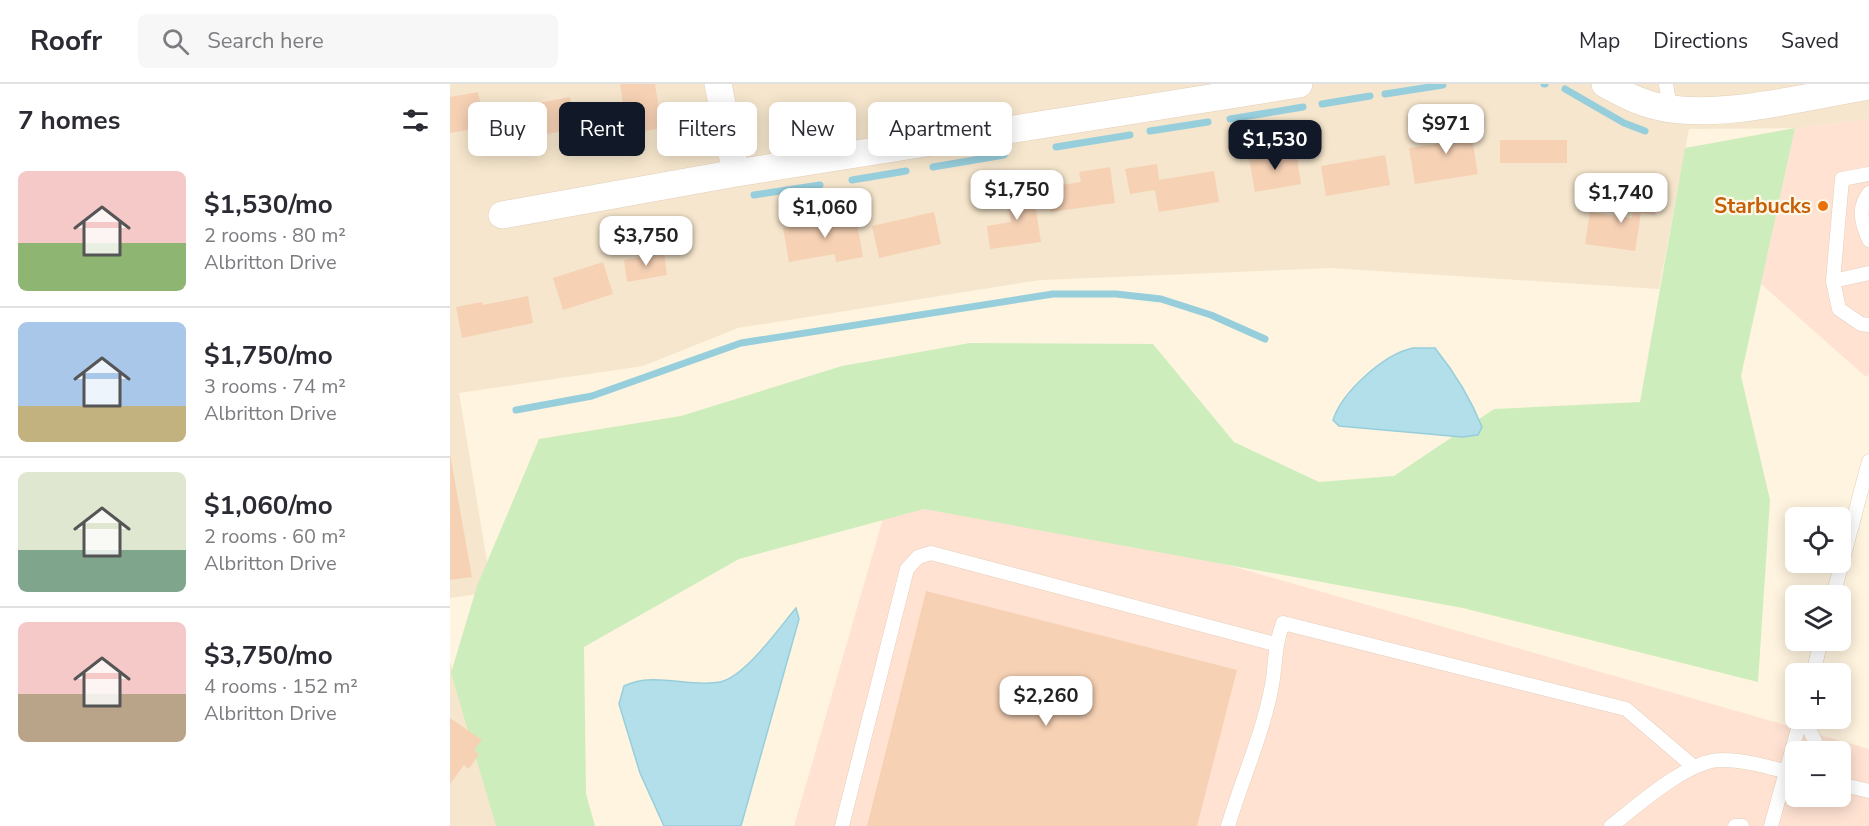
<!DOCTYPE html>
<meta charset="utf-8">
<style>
body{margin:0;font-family:"Nunito Sans",sans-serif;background:#f7f7f7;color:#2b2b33;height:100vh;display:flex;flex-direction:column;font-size:22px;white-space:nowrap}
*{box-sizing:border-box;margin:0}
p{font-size:20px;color:#7c7c81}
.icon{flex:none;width:33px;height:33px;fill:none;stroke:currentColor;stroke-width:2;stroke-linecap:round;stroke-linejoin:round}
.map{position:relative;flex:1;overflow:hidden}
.side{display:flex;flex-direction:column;background:#fff;width:450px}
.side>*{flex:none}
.guide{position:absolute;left:18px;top:18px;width:570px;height:54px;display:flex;gap:12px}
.buttons{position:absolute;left:1335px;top:423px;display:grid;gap:12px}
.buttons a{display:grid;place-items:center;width:66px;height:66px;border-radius:9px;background:#fff;box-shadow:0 3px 15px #0003;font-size:30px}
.price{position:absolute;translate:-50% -51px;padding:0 14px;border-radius:12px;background:#fff;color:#222;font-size:20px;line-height:39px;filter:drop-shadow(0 2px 3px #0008)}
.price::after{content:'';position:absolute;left:50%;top:36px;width:18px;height:14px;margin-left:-9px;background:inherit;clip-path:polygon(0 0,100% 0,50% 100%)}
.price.selected{background:#111827;color:#fff}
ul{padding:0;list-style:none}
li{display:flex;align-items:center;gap:18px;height:150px;padding:0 18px}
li+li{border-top:2px solid #e1e1e2}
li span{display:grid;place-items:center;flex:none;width:168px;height:120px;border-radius:9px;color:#555}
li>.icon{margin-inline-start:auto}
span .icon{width:72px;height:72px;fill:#fffc;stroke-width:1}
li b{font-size:26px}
h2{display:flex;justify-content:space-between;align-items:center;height:72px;padding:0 18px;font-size:26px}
.tag{padding:0 21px;border-radius:9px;background:#fff;box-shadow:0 3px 15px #0003;font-size:21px;line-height:54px}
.tag.selected{background:#111827;color:#fff}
header{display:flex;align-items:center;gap:36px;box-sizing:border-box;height:84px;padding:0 30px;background:#fff;border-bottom:2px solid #e1e1e2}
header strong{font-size:28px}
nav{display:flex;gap:33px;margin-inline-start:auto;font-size:21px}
.search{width:420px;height:54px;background:#f7f7f7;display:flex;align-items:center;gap:15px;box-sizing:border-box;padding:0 21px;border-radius:9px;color:#7c7c81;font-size:22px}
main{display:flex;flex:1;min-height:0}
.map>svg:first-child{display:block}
.residential{fill:#f6e6cd}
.commercial{fill:#ffe2d2;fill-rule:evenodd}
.green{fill:#ceedbd}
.water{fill:#b2dfe9;stroke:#97cedc;stroke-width:1.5}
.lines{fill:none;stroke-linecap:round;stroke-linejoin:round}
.stream{stroke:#97cedc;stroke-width:7}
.building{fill:#f6d1b4}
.service-casing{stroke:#e3cfba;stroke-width:15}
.minor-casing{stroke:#e3cfba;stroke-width:28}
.service{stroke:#fff;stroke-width:14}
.minor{stroke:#fff;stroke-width:27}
.food-dot{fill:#e8710a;stroke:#fff7e7;stroke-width:2}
.labels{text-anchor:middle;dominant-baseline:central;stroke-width:4.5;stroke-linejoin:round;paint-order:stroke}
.food-label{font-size:21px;font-weight:bold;fill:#c56008;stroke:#fff7e7;text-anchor:end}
</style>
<header>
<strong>Roofr</strong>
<div class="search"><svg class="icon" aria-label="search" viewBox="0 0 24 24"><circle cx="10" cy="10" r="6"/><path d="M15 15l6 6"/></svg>Search here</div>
<nav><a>Map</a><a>Directions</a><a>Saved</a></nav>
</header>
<main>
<section class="side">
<h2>7 homes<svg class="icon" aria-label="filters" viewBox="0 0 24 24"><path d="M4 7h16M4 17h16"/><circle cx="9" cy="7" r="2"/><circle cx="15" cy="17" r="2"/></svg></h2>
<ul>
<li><span style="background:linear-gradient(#f6c9c9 60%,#8fb573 0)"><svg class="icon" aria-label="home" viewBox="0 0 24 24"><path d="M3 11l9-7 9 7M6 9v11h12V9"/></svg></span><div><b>$1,530/mo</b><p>2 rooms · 80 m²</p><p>Albritton Drive</p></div></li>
<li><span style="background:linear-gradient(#a9c7e8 70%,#c2b280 0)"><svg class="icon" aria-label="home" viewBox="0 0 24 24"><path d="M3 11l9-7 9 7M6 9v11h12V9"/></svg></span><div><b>$1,750/mo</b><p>3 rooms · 74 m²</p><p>Albritton Drive</p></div></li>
<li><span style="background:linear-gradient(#dfe7d0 65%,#7fa58c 0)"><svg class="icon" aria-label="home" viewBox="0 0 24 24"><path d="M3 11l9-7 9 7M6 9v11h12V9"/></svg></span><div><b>$1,060/mo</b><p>2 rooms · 60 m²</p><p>Albritton Drive</p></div></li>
<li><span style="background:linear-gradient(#f6c9c9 60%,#b9a48a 0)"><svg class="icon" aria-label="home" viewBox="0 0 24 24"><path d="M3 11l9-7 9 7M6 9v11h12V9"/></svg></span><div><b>$3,750/mo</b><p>4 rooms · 152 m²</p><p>Albritton Drive</p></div></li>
</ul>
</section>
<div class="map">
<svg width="1419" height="742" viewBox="0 0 1419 742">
<rect width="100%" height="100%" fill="#fef4df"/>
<path class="residential" d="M0,0H1419V35L1345,44L1239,45L1209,205L881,184L590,196L288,244L193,282L9,309L42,508L0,514Z
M0,577L2,586L47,742H0Z"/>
<path class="commercial" d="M1419,35V290L1416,293L1311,200L1345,44Z
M447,386L1419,665V742H344ZM1346,668H1390V712H1346Z"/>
<path class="green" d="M1345,44L1291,292L1320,416L1308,598L1013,524L474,425L289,475L134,563L136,710L145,742H46L1,589L27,502L89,355L231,332L392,282L520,259L703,260L784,358L869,398L944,392L1044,325L1190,318L1235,64Z"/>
<path class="water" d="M963,264H985C1005,289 1020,313 1032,343L1028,351L1012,353L889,342L883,336C892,308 934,270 963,264Z
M346,524L349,535L291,742H214L190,689L169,620L174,602C205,587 238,604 270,598C295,593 329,544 346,524Z"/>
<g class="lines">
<path class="stream" d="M1094,0H1095
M1115,5L1174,39L1195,47
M935,10L993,1
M872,20L920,12
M780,35L853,23
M700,47L758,38
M606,63L680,51
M483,83L554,71
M402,96L456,87
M304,111L370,101
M66,326L142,312L291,259L603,210H666L711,215L761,231L815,255"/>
</g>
<path class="building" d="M170,0H205L212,44L178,50Z
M28,8L35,43L0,49V13Z
M120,13L126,44L74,55L68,23Z
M1019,36L1028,90L965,100L959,64L986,60L983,42Z
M1050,56H1117V79H1050Z
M846,67L851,100L805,108L799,75Z
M935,71L940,101L876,112L871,82Z
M707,80L709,96L764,87L769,118L709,128L705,106L680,110L675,85Z
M660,83L665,119L601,128L598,103L631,98L629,88Z
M582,101L591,158L540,165L537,142L561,138L556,105Z
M1186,105L1208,109L1205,131L1191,129L1185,167L1135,160L1140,128L1182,134Z
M405,128L413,173L386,178L385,170L339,178L333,144L381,136L380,133Z
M484,128L491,160L429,174L422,142Z
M214,169L217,191L177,198L174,176Z
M153,178L163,210L113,226L103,194Z
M78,212L83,239L12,254L6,223L32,218L33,221Z
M0,370L22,493L0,496Z
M476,507L787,586L747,742H417Z
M0,634L32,656L24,666L29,670L19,685L14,681L0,700Z"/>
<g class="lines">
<defs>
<path id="service" d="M1216,0L1220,24
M1419,90L1392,95L1383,197L1389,225L1411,240L1419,241
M1419,109C1407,124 1412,140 1419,156
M1383,197L1419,189
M1383,512L1419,377
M1363,590L1371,556
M1354,634L1370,668
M1390,700L1419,707
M392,742L457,485L468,473L481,469L825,560
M778,742C792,695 813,650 822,601C826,578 824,563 833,539L1176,625L1244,683
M1161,742C1187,722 1239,675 1272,676C1297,676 1321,684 1346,690
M1285,742H1292
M1321,742L1351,634"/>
<path id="minor" d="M268,0L286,89
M1155,0C1173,10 1190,19 1210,23C1269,36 1359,12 1419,2
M52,131L286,89L849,0"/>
</defs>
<use href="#service" class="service-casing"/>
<use href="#minor" class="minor-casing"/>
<use href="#service" class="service"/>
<use href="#minor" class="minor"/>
</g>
<circle class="food-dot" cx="1373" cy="122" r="6"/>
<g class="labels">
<g class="food-label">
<text x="1361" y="122">Starbucks</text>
</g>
</g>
</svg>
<div class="buttons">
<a><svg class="icon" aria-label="locate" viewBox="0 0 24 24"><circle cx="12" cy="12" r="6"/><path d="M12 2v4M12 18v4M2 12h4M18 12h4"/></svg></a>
<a><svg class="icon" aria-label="layers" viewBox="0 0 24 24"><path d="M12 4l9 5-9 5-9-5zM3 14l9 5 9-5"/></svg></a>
<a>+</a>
<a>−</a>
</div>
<b class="price" style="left:996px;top:71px">$971</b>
<b class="price selected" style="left:825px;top:87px">$1,530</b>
<b class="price" style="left:567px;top:137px">$1,750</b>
<b class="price" style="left:1171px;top:140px">$1,740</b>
<b class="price" style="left:375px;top:155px">$1,060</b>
<b class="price" style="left:196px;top:183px">$3,750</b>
<b class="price" style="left:596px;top:643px">$2,260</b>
<div class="guide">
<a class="tag">Buy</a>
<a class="tag selected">Rent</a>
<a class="tag">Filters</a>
<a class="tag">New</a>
<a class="tag">Apartment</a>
</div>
</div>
</main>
